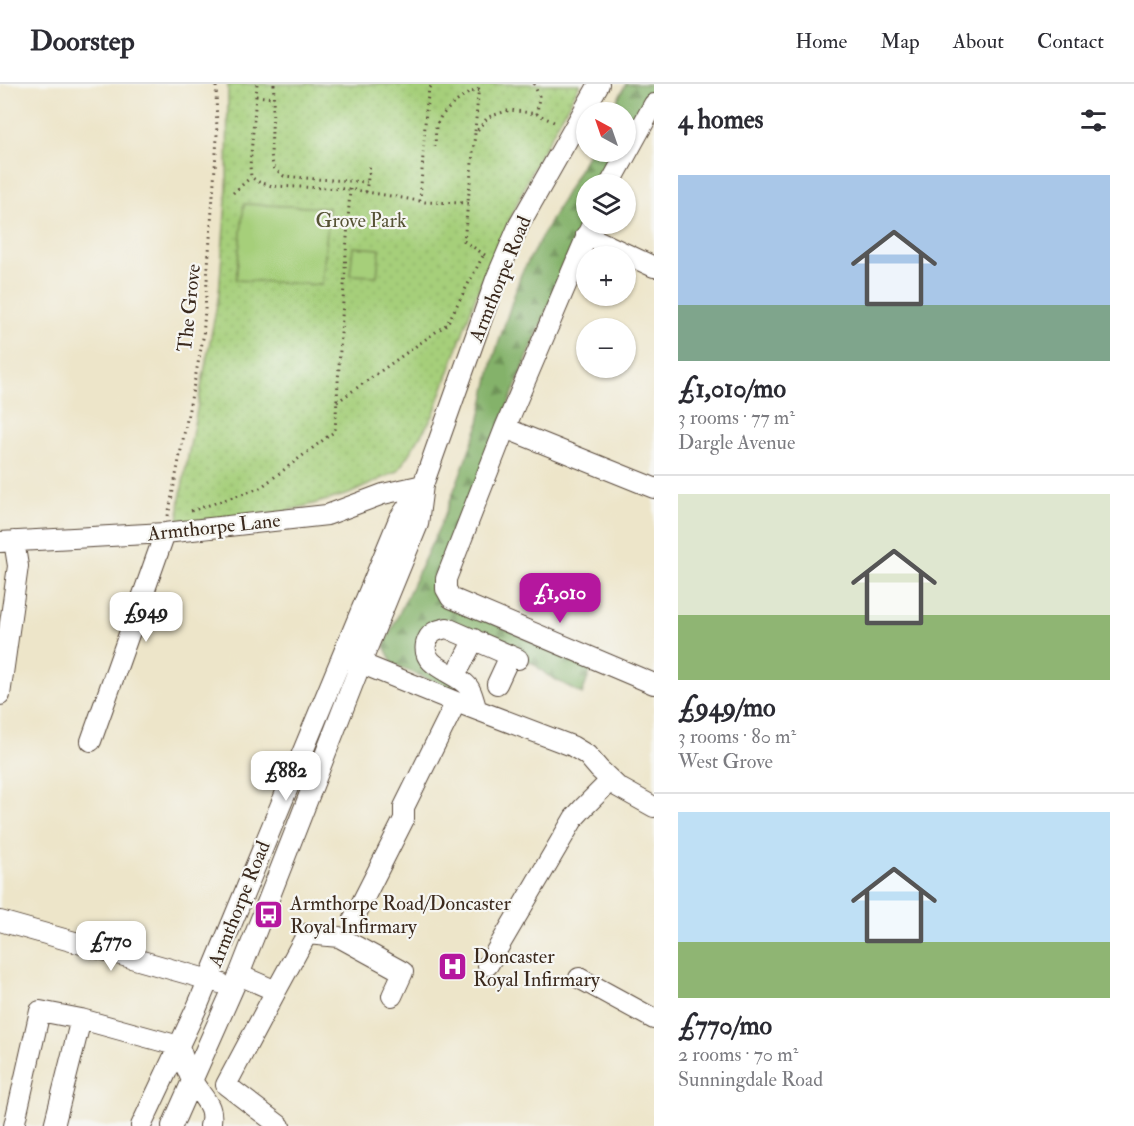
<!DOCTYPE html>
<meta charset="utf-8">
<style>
body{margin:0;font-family:"IM FELL Double Pica",serif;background:#f2f2f3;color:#2b2b33;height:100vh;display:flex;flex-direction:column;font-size:22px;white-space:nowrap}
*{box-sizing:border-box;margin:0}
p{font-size:20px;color:#7c7c81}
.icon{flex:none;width:33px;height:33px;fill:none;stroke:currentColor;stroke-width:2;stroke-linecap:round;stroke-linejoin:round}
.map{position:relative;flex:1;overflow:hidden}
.sheet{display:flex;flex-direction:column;background:#fff;width:480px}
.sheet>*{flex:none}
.needle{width:39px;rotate:320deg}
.controls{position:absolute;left:576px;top:18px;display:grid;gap:12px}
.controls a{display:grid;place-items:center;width:60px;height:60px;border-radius:50%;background:#fff;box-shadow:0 2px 4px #0004;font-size:30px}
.price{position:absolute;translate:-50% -51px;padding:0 14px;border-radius:12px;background:#fff;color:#222;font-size:20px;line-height:39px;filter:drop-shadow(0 2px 3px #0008)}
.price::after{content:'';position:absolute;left:50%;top:36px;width:18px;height:14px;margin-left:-9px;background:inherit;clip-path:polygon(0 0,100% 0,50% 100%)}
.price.on{background:#b5179e;color:#fff}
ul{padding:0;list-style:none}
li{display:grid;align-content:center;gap:12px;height:318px;padding:0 24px}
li+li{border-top:2px solid #e1e1e2}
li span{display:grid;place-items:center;height:186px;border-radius:0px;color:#555}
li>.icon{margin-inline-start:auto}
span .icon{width:108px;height:108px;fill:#fffc;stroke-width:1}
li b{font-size:26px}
h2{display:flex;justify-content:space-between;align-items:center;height:72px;padding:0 24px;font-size:26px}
header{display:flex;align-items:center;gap:36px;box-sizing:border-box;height:84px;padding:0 30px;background:#fff;border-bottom:2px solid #e1e1e2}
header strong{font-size:28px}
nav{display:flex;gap:33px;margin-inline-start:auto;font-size:21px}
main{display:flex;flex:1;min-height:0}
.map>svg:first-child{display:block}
.grass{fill:url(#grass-dots);stroke:#707c4c;stroke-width:1.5}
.forest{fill:url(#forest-firs);stroke:#606e44;stroke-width:1.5}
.garden{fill:#a6cf7a;stroke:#707c4c;stroke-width:1.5}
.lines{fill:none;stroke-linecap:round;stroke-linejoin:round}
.minor-casing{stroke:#564638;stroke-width:22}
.path{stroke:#564638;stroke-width:3;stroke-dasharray:1.5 4.5;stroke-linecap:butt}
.minor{stroke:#fff;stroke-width:20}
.labels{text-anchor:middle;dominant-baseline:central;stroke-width:4.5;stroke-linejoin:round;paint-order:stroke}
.park-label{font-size:20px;fill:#565335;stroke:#f6f6f2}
.street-label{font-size:20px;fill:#3b2a1e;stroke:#f6f6f2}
.poi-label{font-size:20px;fill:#3b2a1e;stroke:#f6f6f2;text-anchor:start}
</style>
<header>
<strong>Doorstep</strong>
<nav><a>Home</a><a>Map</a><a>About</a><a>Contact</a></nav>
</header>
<main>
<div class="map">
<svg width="654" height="1042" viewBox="0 0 654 1042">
<defs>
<pattern id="grass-dots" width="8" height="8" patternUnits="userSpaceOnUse" patternTransform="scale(1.5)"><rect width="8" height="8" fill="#a6cf7a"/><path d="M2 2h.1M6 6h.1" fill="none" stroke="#90b269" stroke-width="1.8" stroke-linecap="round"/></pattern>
<pattern id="forest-firs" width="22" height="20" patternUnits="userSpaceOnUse" patternTransform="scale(1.5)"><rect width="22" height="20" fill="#84b26a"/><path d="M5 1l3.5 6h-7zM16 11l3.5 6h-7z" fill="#6d9157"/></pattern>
</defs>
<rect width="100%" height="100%" fill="#f6f6f2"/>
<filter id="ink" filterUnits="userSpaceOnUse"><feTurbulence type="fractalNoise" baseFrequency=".0167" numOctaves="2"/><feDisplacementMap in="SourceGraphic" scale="12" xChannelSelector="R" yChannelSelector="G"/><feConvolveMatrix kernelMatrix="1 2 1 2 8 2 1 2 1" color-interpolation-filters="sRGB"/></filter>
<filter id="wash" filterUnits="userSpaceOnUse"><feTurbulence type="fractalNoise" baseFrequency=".008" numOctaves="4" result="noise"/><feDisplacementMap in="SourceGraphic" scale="24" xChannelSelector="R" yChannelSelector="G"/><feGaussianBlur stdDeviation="1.35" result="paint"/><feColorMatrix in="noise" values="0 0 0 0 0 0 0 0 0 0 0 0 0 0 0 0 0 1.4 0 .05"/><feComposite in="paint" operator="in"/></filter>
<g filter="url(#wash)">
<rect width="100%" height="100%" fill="#ede5c9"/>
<path class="grass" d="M228,0H580L532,86L477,209L433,332L398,387L349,410L280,429L178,439L180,414L219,210L227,102Z"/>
<path class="forest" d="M626,0H654V4L626,55V28H611Z
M589,68H619L601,100H586V132L559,196L480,390L440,482L436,509L450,520L592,583L582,610L547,591L533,579L518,575L452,541L426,560L461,608L428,595L393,580L384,562L444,433L478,343L493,276L521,190Z"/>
<path class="garden" d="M244,120L329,124L322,201L236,196Z
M353,163L380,165L377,192L350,191Z"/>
</g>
<g filter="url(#ink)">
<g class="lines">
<defs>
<path id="minor" d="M610,100L654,20
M592,140L505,344L446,495V505L451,514L654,600
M586,151L654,183
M505,344L654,404
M0,458L165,449L327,431L383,410L423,401
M350,575L456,618L572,662L587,671L599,685L618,703L654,723
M461,581L474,555
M497,600L510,572
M0,611L18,482L14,457
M477,626C474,619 473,610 469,604C458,588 421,584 426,560C429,548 437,546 447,544L518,575
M91,657L165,449
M354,834L404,735V723L456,618
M0,837L220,899
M488,881L574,734L584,723L611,696
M239,891L276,907L226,1001L280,1042
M579,894L654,935
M276,907L307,850L339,853L403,888L392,912
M14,1042L40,927L81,935L179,962C183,974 187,987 193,998C202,1014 216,1022 210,1042
M54,1042L81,935
M141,1042L198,921L399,435L421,403
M172,1042L239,891L361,579L418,440L423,401L496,195L519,141L599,0"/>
</defs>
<use href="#minor" class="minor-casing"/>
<path class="path" d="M257,0L250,82L251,93L259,98L272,102L350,105L425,118L468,119
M274,0L271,70L273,83L284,92L316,95L367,98
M534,0L539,12L537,30
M256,12L274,14
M475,47L479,0
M435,63L436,42L441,32L453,20L470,8L479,7
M366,108L370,80
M233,109L251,93
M420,117L426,26L429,5L433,0
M485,171L464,157L475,49L488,33L510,26L537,30L556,39
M337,318L447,240L484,170
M191,427L260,404L335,347L350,105
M168,432L203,254L217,54L216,0"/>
<use href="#minor" class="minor"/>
</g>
</g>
<defs>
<symbol id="bus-square" viewBox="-11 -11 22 22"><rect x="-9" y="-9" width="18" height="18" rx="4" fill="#b5179e" stroke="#f6f6f2"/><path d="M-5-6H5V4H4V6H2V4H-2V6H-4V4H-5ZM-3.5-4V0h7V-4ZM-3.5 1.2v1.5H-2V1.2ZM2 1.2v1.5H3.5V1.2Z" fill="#fff"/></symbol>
<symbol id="hospital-square" viewBox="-11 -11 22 22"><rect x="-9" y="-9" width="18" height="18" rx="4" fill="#b5179e" stroke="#f6f6f2"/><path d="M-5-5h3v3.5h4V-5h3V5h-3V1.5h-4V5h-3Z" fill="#fff"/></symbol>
</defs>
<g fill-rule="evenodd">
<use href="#bus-square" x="252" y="814" width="33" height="33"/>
<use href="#hospital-square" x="436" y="866" width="33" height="33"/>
</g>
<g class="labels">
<g class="park-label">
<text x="361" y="136">Grove Park</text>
</g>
<g class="street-label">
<text transform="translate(500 195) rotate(-68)">Armthorpe Road</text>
<text transform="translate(189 224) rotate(-84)">The Grove</text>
<text transform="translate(214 443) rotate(-6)">Armthorpe Lane</text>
<text transform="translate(239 820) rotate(-68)">Armthorpe Road</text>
</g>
<g class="poi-label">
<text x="290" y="819">Armthorpe Road/Doncaster<tspan x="290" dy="23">Royal Infirmary</tspan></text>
<text x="473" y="872">Doncaster<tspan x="473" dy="23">Royal Infirmary</tspan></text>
</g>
</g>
</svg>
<div class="controls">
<a><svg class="needle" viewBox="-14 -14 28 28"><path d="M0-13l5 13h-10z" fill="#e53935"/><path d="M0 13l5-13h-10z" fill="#7c7c81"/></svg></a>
<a><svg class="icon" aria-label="layers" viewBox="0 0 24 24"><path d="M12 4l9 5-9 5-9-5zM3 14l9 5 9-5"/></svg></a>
<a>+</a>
<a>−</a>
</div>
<b class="price on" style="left:560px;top:540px">£1,010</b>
<b class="price" style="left:146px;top:559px">£949</b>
<b class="price" style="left:286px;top:718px">£882</b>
<b class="price" style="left:111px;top:888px">£770</b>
</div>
<section class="sheet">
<h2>4 homes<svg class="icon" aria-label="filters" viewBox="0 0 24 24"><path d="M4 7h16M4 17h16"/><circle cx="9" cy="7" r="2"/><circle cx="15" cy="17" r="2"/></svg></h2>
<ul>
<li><span style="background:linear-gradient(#a9c7e8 70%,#7fa58c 0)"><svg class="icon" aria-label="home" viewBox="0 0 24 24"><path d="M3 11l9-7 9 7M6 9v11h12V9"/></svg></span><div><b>£1,010/mo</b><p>3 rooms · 77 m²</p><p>Dargle Avenue</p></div></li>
<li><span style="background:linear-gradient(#dfe7d0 65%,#8fb573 0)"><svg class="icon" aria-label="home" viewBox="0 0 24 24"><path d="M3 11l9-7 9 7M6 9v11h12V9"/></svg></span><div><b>£949/mo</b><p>3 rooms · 80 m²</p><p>West Grove</p></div></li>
<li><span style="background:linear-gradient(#bfe0f5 70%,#8fb573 0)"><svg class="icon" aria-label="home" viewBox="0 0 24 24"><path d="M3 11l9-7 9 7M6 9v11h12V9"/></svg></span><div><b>£770/mo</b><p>2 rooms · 70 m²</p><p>Sunningdale Road</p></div></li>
</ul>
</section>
</main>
